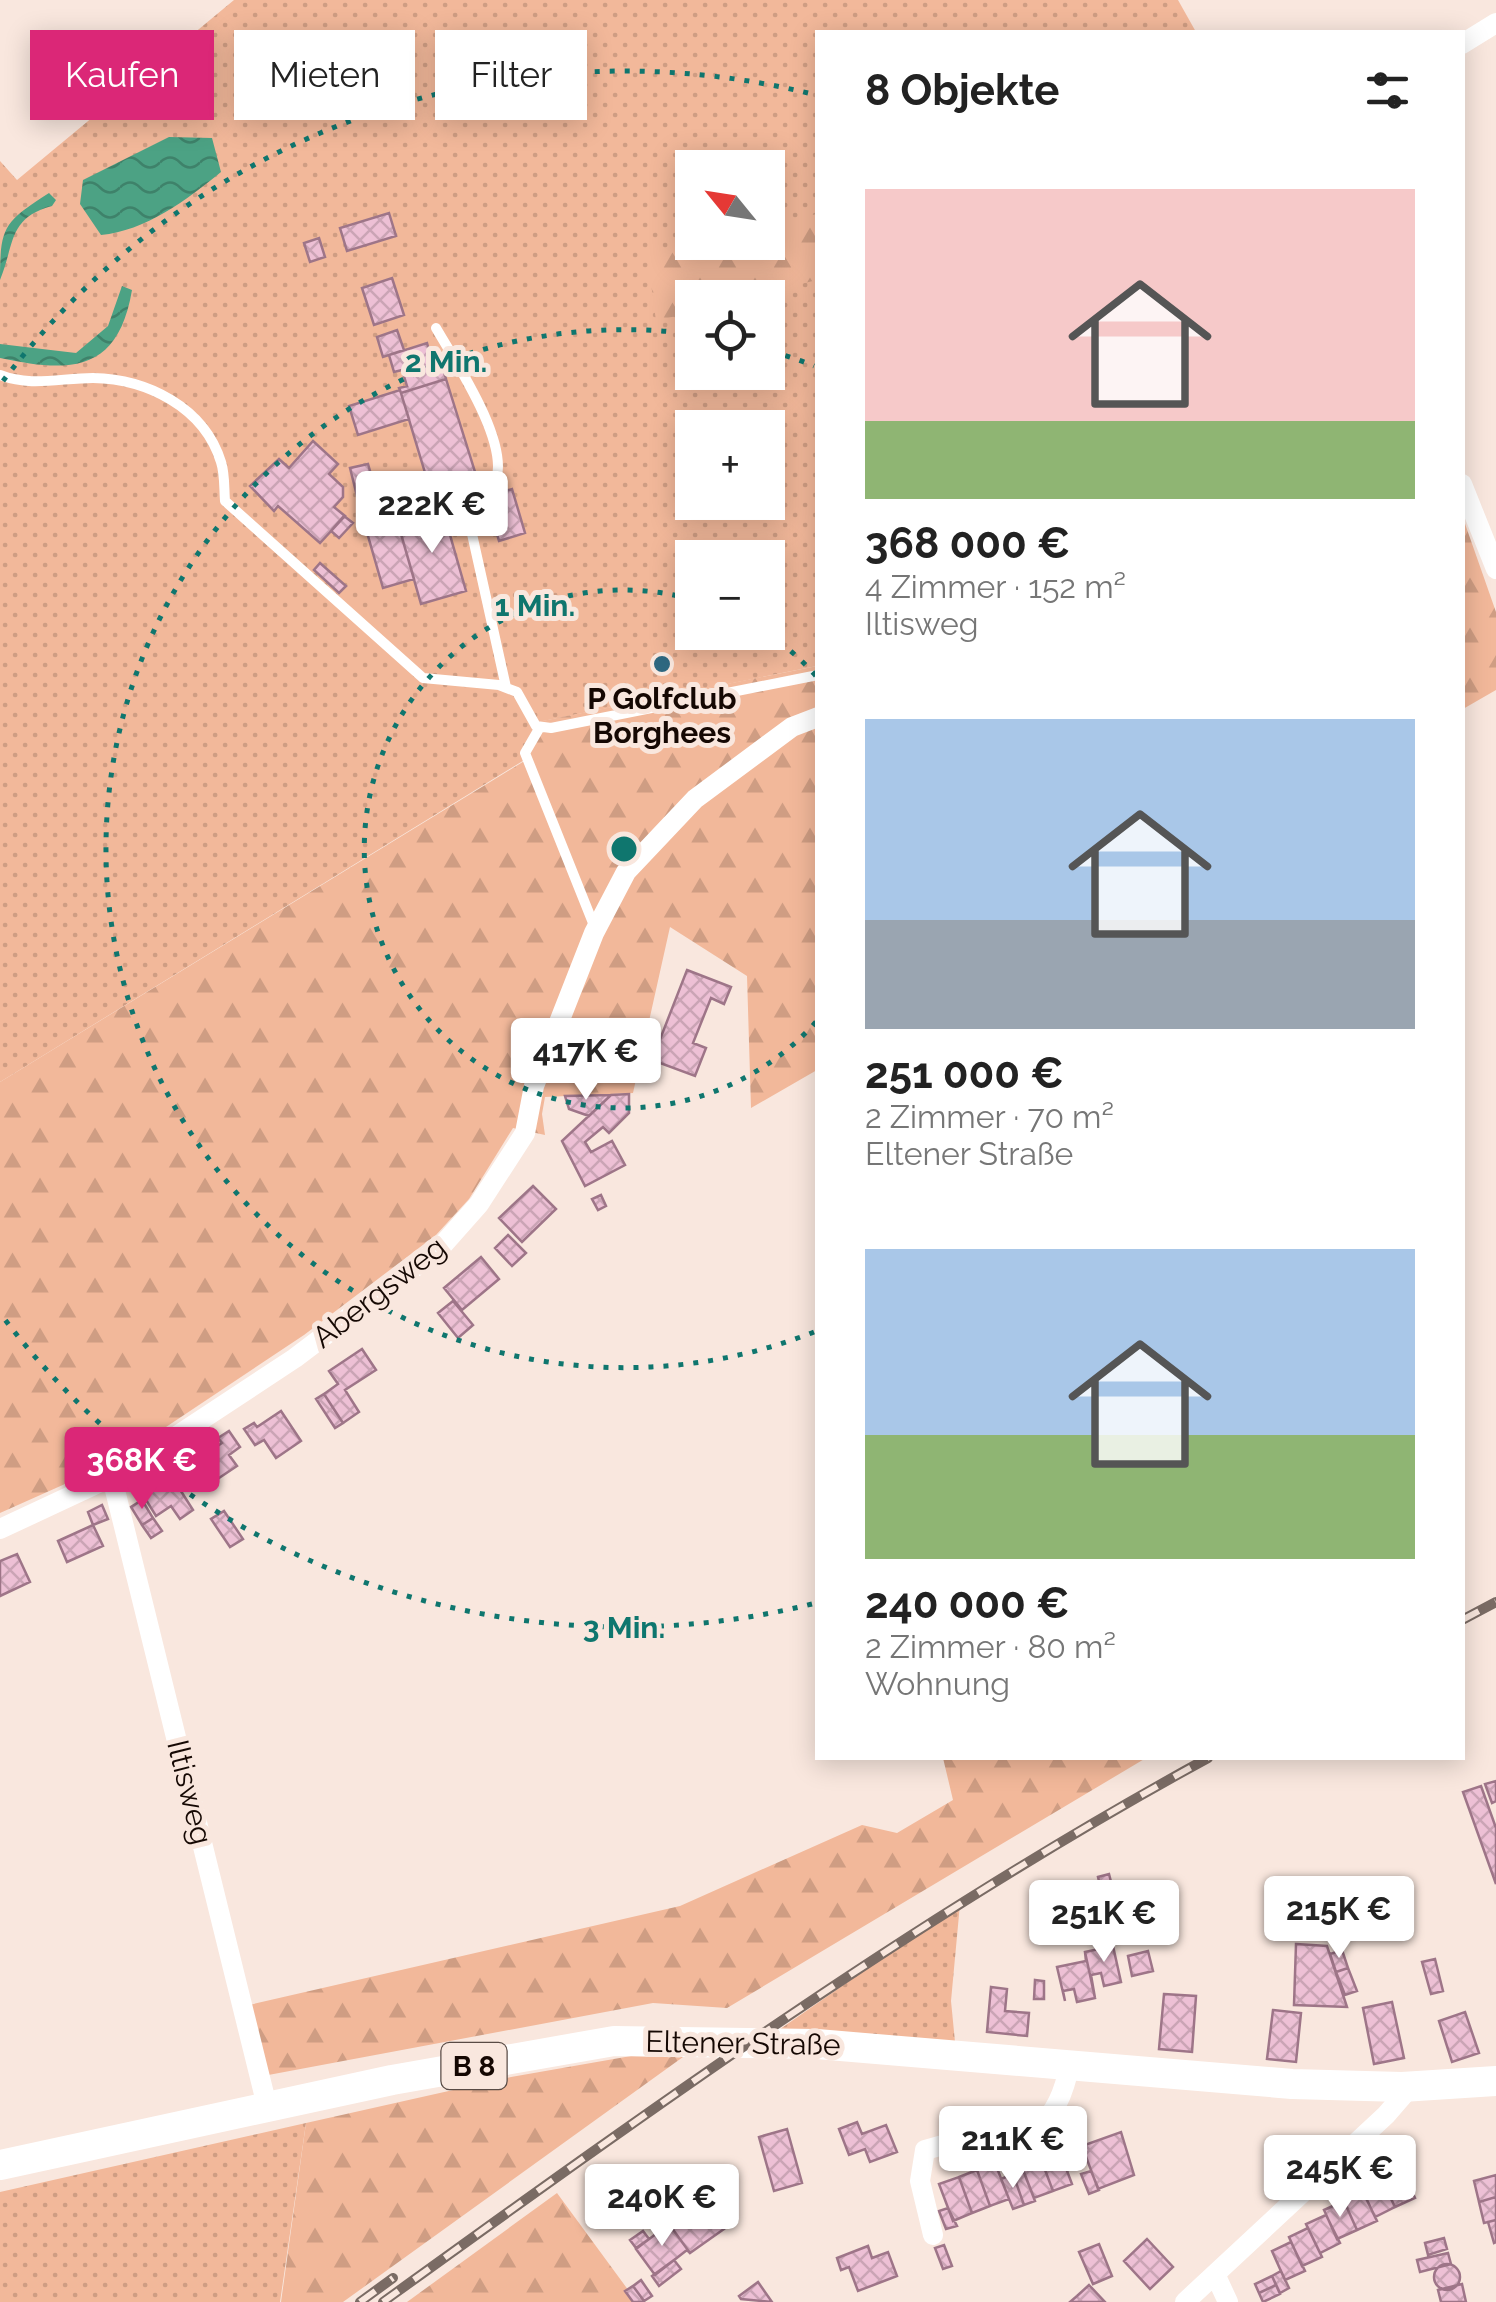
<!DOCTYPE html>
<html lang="de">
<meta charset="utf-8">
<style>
body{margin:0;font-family:Raleway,sans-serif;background:#f2f2f2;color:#222;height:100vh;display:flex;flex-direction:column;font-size:38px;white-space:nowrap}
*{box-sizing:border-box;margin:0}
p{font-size:32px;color:#767676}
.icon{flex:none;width:55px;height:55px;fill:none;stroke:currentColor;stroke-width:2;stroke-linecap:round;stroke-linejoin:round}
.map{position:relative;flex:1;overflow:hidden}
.details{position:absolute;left:815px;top:30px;width:650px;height:1730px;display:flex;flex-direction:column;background:#fff;border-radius:0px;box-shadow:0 5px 25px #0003}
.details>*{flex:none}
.hud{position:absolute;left:30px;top:30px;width:635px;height:90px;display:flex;gap:20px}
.needle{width:65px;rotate:300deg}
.tools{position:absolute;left:675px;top:150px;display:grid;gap:20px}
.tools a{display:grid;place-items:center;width:110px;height:110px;border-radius:0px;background:#fff;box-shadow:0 5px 25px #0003;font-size:50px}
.price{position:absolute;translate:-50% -85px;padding:0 22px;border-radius:10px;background:#fff;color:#222;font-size:32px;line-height:65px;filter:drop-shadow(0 2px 5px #0008)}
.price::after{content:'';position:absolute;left:50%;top:60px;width:30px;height:22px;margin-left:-15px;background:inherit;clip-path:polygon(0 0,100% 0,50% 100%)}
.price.active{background:#db2777;color:#fff}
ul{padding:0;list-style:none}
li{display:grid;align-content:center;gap:20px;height:530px;padding:0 50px}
li span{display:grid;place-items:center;height:310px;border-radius:0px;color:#555}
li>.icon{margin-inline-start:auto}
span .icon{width:180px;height:180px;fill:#fffc;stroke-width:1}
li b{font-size:42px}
h2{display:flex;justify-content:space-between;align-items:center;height:120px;padding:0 50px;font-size:42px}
.tag{padding:0 35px;border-radius:0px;background:#fff;box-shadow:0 5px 25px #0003;font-size:35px;line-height:90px}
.tag.active{background:#db2777;color:#fff}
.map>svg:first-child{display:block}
.grass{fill:url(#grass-dots);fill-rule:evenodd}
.forest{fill:url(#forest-firs)}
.water{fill:url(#water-waves)}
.building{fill:url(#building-cross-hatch);stroke:#9e7588;stroke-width:2.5}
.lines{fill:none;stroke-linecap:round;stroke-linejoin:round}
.lane{stroke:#fff;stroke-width:10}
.street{stroke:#fff;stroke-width:20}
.primary{stroke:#fff;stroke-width:30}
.rail-casing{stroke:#7a6b64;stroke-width:10}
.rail{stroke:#f9e7de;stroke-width:6;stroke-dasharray:19;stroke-linecap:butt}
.ring{fill:none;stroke:#0f766e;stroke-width:5;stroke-dasharray:5 10}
.poi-dot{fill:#2e6881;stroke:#f9e7de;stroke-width:4}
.labels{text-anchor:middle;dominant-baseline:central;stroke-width:10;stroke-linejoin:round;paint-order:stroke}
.shield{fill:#f9e7de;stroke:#594b45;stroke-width:2.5}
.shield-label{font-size:28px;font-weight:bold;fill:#150803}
.poi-label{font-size:30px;font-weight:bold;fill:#150803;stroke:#f9e7de}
.street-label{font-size:30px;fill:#150803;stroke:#f9e7de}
.centre{fill:#0f766e;stroke:#f9e7de;stroke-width:5}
.ring-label{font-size:30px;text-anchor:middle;font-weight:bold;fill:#0f766e;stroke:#f9e7de;stroke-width:10;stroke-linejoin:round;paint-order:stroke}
</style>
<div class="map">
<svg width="1496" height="2302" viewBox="0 0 1496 2302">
<defs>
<pattern id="grass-dots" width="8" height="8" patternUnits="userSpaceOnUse" patternTransform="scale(2.5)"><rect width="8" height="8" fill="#f2b89a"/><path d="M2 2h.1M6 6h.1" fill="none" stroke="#cf9d83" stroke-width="1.8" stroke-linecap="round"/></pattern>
<pattern id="forest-firs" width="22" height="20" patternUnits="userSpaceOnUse" patternTransform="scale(2.5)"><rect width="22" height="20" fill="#f2b89a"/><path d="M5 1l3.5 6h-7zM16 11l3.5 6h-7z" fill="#cf9d83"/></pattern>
<pattern id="water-waves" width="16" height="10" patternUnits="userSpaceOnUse" patternTransform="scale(2.5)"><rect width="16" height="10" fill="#4ca284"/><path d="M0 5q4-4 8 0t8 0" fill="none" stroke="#3e826a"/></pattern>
<pattern id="building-cross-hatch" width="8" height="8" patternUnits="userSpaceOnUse" patternTransform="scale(2.5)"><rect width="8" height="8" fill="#edc0d5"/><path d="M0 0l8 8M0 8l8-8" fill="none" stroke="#caa4b5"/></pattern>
</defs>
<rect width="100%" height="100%" fill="#f9e7de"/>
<path class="grass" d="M234,0H1178L1196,32H818L817,666L543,721L526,759L0,1082V161L17,180ZM692,168H768V242H692ZM692,298H768V372H692ZM692,428H768V502H692ZM692,558H768V632H692Z
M960,1904L951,2001L956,2052L763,2041Z
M306,2123L280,2302H0V2192Z"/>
<path class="forest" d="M817,214V280L748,297L692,298V312L656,321L647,253L693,243L768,242V225Z
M1463,518L1496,612V690L1463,709Z
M817,666V1070L751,1108L747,976L670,927L633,1093L545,1097L542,1114L545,1135L513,1128L469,1199L436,1235L304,1335L112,1463L0,1513V1082L526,760L542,721Z
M943,1758H1146L727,2008L653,2003L263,2076L249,2005L680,1906L862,1825L897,1833L953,1800Z
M631,2056L683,2057L343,2302H281L306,2123L511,2077Z
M557,2193L637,2302H407Z"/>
<path class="water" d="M169,137L212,138L221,172C187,200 145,231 101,235L80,204L83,180Z
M49,193L56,200L52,206C8,218 15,243 0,280C0,226 4,222 49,193Z
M122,286L132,290C118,373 70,373 0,358V344L76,353L108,326Z"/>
<path class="building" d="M389,213L396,236L347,251L340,228Z
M319,238L325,257L310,262L304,243Z
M392,278L404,315L374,325L362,288Z
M397,330L404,350L383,357L377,337Z
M427,343L432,361L440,358L446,379L401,393L399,388L407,386L402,370L394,372L389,355Z
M446,379L475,472L429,486L401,393Z
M400,390L409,419L358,435L349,406Z
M313,441L338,464L329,474L343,487V497L334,507L345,516L320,543L278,506L274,511L250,486L279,459L289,468Z
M368,464L378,498L359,504L350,468Z
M512,489L525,533L499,541L486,497Z
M442,507L466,591L421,604L397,520Z
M344,516L353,523L339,538L331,531Z
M397,520L414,579L383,588L366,529Z
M320,563L346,586L339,593L314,570Z
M687,970L731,987L724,1004L711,998L693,1043L706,1048L695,1076L652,1060Z
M629,1094V1113L609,1133L603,1127L585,1142L591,1152L612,1141L625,1165L585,1186L562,1141L611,1095Z
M611,1095L589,1116L569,1109L565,1096Z
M533,1186L556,1209L522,1242L499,1218Z
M601,1195L606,1206L598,1210L592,1199Z
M508,1235L526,1253L512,1266L495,1248Z
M481,1257L499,1279L462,1310L444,1288Z
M453,1301L473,1325L458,1338L438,1313Z
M362,1349L376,1370L345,1390L359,1412L343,1423L324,1394L338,1384L329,1371Z
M324,1394L343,1423L335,1428L316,1399Z
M281,1411L301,1441L276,1458L264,1440L255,1445L244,1429L254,1423L257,1427Z
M229,1431L240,1447L229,1455L237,1466L210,1484L195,1461L222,1443L218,1438Z
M172,1477L193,1510L180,1519L171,1506L156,1516L143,1495Z
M142,1500L153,1518L142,1525L131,1507Z
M102,1505L108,1519L93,1525L88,1512Z
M224,1511L243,1539L230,1547L211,1519Z
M153,1518L162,1531L151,1538L142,1525Z
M93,1525L103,1546L67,1562L58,1541Z
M17,1554L30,1582L0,1596V1561Z
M1496,1781V1801L1492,1803L1485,1784Z
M1481,1786L1496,1828V1884L1463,1792Z
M1109,1874L1117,1905L1105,1907L1098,1877Z
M1140,1900L1145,1920L1131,1923L1126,1903Z
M1045,1909L1050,1931L1038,1934L1033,1912Z
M1296,1944L1327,1946L1347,2007L1294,2005Z
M1113,1946L1121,1982L1104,1986L1101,1973L1091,1975L1095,1998L1085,1952Z
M1342,1950L1348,1968L1336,1972L1330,1954Z
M1148,1951L1153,1971L1132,1976L1128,1956Z
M1085,1952L1095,1998L1077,2002L1074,1989L1063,1991L1065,2001L1057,1967L1086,1961Z
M1435,1959L1443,1991L1431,1994L1422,1962Z
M1348,1968L1357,1991L1345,1995L1336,1972Z
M1035,1980L1044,1981V1999H1034Z
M991,1987L1007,1989L1005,2011L1029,2013L1027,2036L987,2032Z
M1164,1994L1196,1996L1192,2052L1159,2049Z
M1392,2002L1404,2058L1374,2064L1363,2008Z
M1273,2010L1301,2013L1296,2062L1267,2059Z
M1465,2012L1479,2053L1452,2062L1439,2021Z
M857,2122L862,2134L886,2125L897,2152L870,2162L865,2149L849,2155L839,2129Z
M787,2129L802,2183L774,2191L759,2137Z
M1121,2132L1134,2175L1098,2189L1082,2146Z
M1058,2147L1072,2184L1053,2191L1039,2154Z
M1071,2149L1078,2167L1069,2170L1063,2153Z
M1039,2154L1053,2191L1034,2198L1020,2162Z
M995,2163L1009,2199L990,2206L977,2170Z
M1401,2169L1415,2198L1395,2207L1381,2178Z
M977,2170L990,2206L972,2213L959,2177Z
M1023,2170L1035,2201L1024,2205L1013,2174Z
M1091,2171L1099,2190L1089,2194L1081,2174Z
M1013,2174L1024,2205L1013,2209L1001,2179Z
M1496,2175V2197L1479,2202L1474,2181Z
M959,2177L972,2213L953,2221L939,2184Z
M1381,2178L1395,2207L1375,2217L1361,2187Z
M1363,2192L1377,2221L1357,2230L1344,2201Z
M1496,2197V2220L1484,2223L1479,2202Z
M1344,2201L1357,2230L1337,2239L1324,2210Z
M705,2203L724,2229L690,2253L669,2224Z
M948,2208L957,2226L946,2229L939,2211Z
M1326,2215L1340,2243L1320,2253L1306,2224Z
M1496,2220V2242L1494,2243L1488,2222Z
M669,2224L690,2253L687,2250L655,2275L636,2249Z
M1308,2228L1322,2257L1302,2266L1289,2237Z
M643,2231L649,2239L636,2248L630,2240Z
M1444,2238L1447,2249L1428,2255L1425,2243Z
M1147,2239L1173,2267L1150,2289L1124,2261Z
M1291,2242L1305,2271L1285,2280L1272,2251Z
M1099,2244L1112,2276L1093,2284L1079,2252Z
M944,2245L952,2266L943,2269L935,2248Z
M868,2246L872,2258L888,2252L897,2276L858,2291L849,2267L841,2270L837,2258Z
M1448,2253L1451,2264L1420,2272L1417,2260Z
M674,2260L681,2269L659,2286L652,2276Z
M1434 2277a13 13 0 1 1 26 0a13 13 0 1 1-26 0Z
M1281,2271L1289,2288L1280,2293L1272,2276Z
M1272,2276L1276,2285L1259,2293L1255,2284Z
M641,2280L652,2296L644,2301L633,2286Z
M758,2282L772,2302L741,2299L739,2296Z
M1462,2284L1466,2302H1441L1438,2290Z
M1089,2285L1105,2302H1070L1077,2296Z
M1276,2285L1280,2294L1263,2302L1259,2293Z
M633,2286L644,2301V2302H633L625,2291Z"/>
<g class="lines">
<path class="lane" d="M436,328C455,361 509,441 496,480C491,496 472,499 468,516L506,687
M0,375C30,387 61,378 93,378C147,379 204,407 221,462C225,474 224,489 225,501L423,678L499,685L517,692L536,726L551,728L818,675
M540,727L525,753L595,928"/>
<path class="street" d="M1462,44L1496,23
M1462,484L1496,569
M112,1478L267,2106
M0,1529L122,1472L295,1358L440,1248L479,1204L525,1133L534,1086L594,933L626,872L695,799L792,727L818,717
M933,2235L920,2181L925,2150C998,2126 1051,2163 1070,2063
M1215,2274L1228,2302
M1185,2302L1386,2115L1412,2085"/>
<path class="primary" d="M0,2165L392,2080L614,2041L817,2044L1292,2084L1402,2087L1496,2081"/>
<defs>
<path id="rail" d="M1462,1620L1496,1602
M360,2302L393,2278
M383,2302C651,2109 918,1916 1208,1758"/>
</defs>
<use href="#rail" class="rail-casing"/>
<use href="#rail" class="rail"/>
</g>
<g class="ring">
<path d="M816 1022A259 259 0 1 1 691 599M767 633A259 259 0 0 1 816 676"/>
<path d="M814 1332A519 519 0 1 1 692 334M771 351A519 519 0 0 1 814 366"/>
<path d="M812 1604A778 778 0 0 1 3 1317M3 381A778 778 0 0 1 812 94"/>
</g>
<circle class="poi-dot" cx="662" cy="664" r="10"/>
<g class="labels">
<rect class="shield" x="441.5" y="2043" width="65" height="46" rx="8"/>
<g class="shield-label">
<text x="474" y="2066">B 8</text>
</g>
<g class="poi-label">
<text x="662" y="698">P Golfclub<tspan x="662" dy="34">Borghees</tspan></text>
</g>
<g class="street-label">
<text transform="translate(379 1292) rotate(-38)">Abergsweg</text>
<text transform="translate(190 1792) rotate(76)">Iltisweg</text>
<text transform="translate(743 2043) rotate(1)">Eltener Straße</text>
</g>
</g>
<circle cx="624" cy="849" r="15" class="centre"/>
<g class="ring-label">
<text x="446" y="372">2 Min.</text>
<text x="535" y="616">1 Min.</text>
<text x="624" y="1638">3 Min.</text>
</g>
</svg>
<div class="tools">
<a><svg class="needle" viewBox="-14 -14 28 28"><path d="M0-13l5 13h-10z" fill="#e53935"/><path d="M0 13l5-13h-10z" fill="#767676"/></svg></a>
<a><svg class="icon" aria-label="locate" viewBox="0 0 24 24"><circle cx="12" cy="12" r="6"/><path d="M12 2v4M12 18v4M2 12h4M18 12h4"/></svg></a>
<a>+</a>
<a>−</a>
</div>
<b class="price" style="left:432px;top:556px">222K €</b>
<b class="price" style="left:586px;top:1103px">417K €</b>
<b class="price active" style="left:142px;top:1512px">368K €</b>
<b class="price" style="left:1339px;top:1961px">215K €</b>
<b class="price" style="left:1104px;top:1965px">251K €</b>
<b class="price" style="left:1013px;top:2191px">211K €</b>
<b class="price" style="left:1340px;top:2220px">245K €</b>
<b class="price" style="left:662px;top:2249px">240K €</b>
<div class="hud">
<a class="tag active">Kaufen</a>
<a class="tag">Mieten</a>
<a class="tag">Filter</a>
</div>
<section class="details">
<h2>8 Objekte<svg class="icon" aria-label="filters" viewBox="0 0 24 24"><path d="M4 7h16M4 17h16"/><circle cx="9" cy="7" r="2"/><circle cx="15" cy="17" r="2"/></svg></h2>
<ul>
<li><span style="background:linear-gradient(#f6c9c9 75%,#8fb573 0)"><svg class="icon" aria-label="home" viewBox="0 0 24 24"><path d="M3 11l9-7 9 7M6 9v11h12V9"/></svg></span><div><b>368 000 €</b><p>4 Zimmer · 152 m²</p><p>Iltisweg</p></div></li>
<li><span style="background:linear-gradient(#a9c7e8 65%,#9aa5b1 0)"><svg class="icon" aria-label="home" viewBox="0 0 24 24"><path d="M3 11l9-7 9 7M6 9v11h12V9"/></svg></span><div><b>251 000 €</b><p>2 Zimmer · 70 m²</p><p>Eltener Straße</p></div></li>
<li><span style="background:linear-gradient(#a9c7e8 60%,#8fb573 0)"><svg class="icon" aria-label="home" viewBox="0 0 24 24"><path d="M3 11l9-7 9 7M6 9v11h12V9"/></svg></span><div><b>240 000 €</b><p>2 Zimmer · 80 m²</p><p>Wohnung</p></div></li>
</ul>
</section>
</div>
